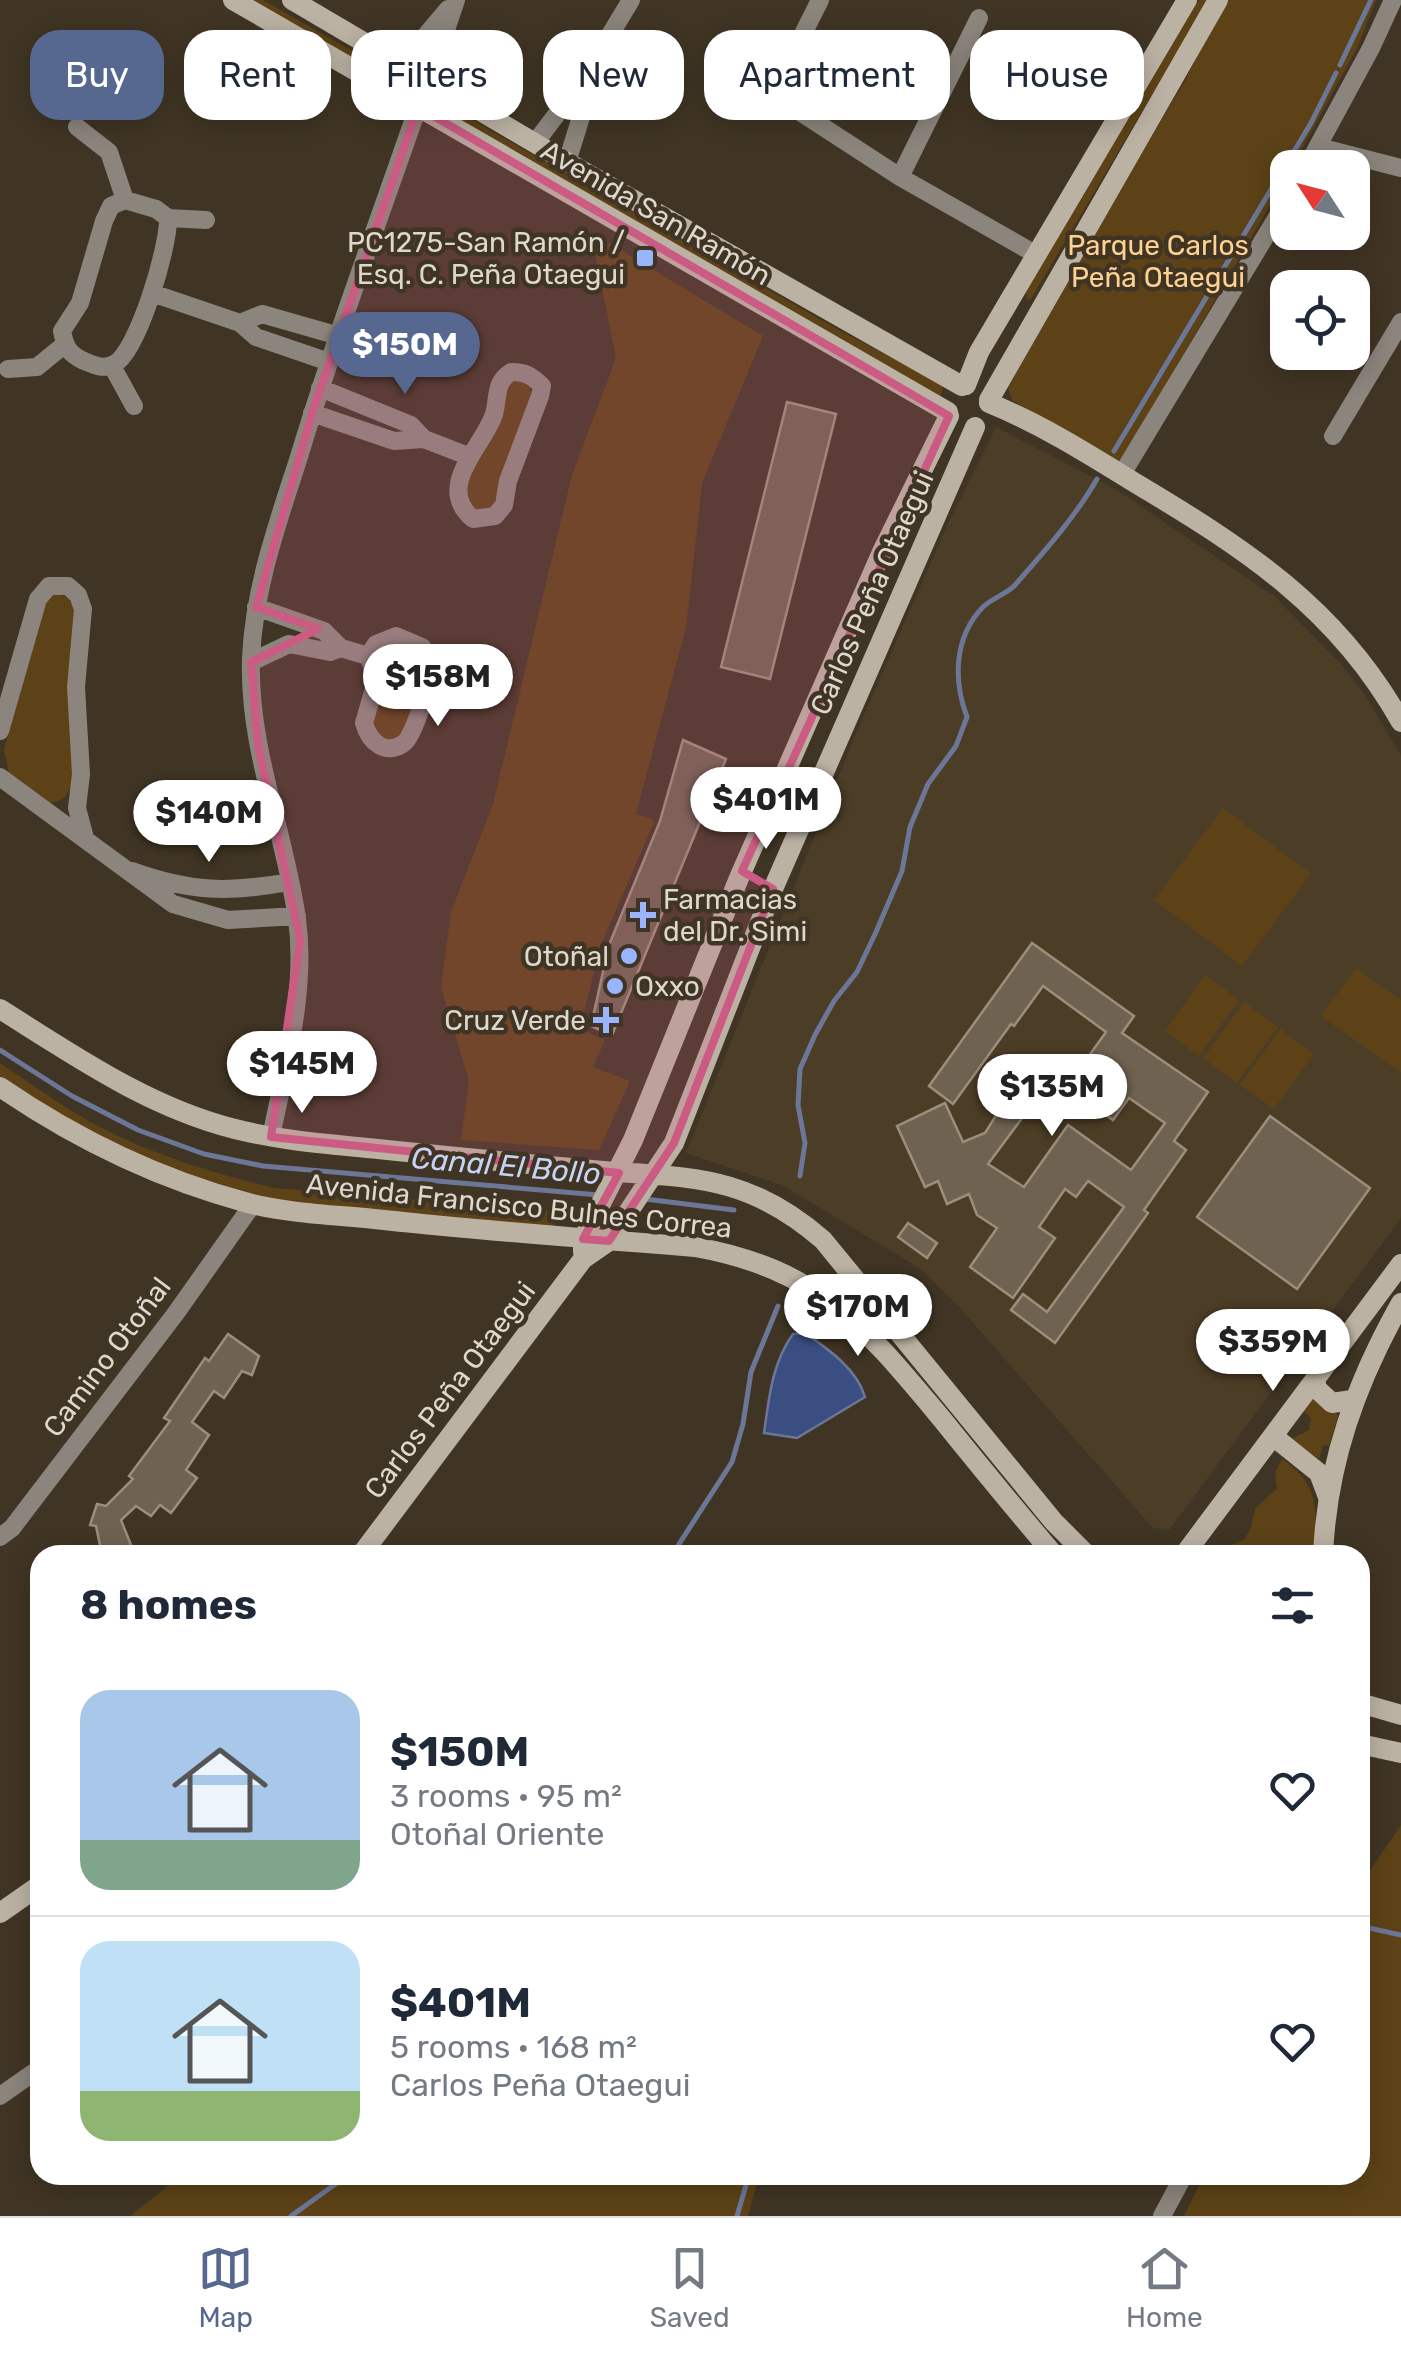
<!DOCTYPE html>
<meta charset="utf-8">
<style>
body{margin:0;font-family:Rubik,sans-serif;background:#f6f6f7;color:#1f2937;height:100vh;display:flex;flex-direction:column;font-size:38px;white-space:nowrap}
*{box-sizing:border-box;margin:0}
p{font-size:32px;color:#747a83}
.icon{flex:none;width:55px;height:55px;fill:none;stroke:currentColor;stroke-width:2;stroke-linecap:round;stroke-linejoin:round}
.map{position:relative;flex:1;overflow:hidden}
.panel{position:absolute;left:30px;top:1545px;width:1340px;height:640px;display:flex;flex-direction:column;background:#fff;border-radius:30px;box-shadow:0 5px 25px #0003}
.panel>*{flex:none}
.hud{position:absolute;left:30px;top:30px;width:1342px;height:90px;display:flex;gap:20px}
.needle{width:65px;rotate:306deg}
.controls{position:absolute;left:1270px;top:150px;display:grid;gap:20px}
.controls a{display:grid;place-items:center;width:100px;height:100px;border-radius:20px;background:#fff;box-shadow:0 5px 25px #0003;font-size:50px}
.price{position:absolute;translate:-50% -85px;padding:0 22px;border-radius:35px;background:#fff;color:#222;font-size:32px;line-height:65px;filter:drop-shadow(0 2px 5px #0008)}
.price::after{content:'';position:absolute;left:50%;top:60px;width:30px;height:22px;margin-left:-15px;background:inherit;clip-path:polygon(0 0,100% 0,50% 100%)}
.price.current{background:#566890;color:#fff}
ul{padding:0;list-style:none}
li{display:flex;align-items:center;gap:30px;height:250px;padding:0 50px}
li+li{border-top:2px solid #e0e1e3}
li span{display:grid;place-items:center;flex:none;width:280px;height:200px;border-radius:30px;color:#555}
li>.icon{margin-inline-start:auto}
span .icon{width:120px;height:120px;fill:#fffc;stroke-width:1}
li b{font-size:42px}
h2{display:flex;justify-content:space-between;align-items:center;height:120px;padding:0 50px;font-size:42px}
.pill{padding:0 35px;border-radius:30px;background:#fff;box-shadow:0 5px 25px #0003;font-size:35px;line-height:90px}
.pill.current{background:#566890;color:#fff}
.menu{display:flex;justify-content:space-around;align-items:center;height:140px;border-top:2px solid #e0e1e3;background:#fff;font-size:28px;color:#747a83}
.menu a{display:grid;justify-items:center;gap:5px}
.menu .current{color:#566890}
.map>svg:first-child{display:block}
.built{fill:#4c3d26}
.green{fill:#5c4216}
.water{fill:#3b4e82;stroke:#6c7798;stroke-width:2.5}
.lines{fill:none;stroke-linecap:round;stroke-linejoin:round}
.stream{stroke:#6c7798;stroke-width:5}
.building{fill:#6f6250;stroke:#9b8e7a;stroke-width:2.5}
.street{stroke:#8b857d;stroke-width:18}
.secondary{stroke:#bbb2a4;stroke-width:20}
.marked{fill:#cc5b83;fill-opacity:0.2;stroke:#cc5b83;stroke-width:8;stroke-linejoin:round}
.poi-dot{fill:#99b5fd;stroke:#403524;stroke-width:4}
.labels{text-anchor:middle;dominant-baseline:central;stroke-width:9;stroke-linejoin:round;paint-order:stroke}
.street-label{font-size:28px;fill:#ded7cd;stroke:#403524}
.poi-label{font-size:28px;fill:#ded7cd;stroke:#403524;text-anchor:end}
.park-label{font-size:28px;fill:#fed291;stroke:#403524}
.water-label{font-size:30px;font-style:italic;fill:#c6d3f4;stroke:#403524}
</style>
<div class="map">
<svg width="1401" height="2216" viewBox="0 0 1401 2216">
<rect width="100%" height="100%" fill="#403524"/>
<path class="built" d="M996,427L1117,490L1275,597L1342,665L1365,695L1401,755V1218L1169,1530L1153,1528L960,1308L921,1269L782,1185L686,1153L857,731L947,526Z"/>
<path class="green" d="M247,0H263L837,329L940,383L943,388L941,395L935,396Z
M1199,0H1208L1031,299L1027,300L1026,291L1049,249Z
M1225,0H1376L1357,48L1292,167L1288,168L1287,176L1120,463L1013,401L1008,388L1096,229L1185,81Z
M591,232L763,336L702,483L686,627L636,814L655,820L600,947L580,1029L605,1040L593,1067L630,1081L599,1150L461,1140L469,1081L441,987L451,912L493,804L572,475L616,358Z
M510,381H521L530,388L532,399L499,483L498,501L492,512L478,514L468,507C459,465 493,418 510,381Z
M58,594L70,599C82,614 71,662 69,682C67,712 79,758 72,784C69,795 62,801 51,803L9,773L4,750L44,605L49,596Z
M389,642L418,652L426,665L409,729L389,745L376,738L371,724L374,657Z
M1223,808L1311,874L1242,966L1154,900Z
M1356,968L1401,1000V1073L1321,1016Z
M1205,975L1239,1000L1199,1056L1165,1031Z
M1244,1002L1278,1027L1237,1083L1203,1058Z
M1280,1029L1314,1054L1274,1109L1240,1085Z
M0,1063C32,1084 64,1108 98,1126C153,1155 213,1173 274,1188L556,1211L553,1227L245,1199L121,1155L0,1084Z
M1312,1395L1338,1415L1329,1446L1323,1445L1319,1459L1291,1439L1309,1430L1311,1418L1301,1408Z
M1282,1459C1322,1487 1316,1510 1314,1555H1223L1232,1545L1245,1539L1251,1527L1255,1509L1277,1488L1275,1473Z
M1401,1825V2216H1184L1204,2175H1360V1885Z
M182,2175H759L748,2216H130Z"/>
<path class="water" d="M805,1333C828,1349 857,1369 865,1397L797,1438L764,1433C769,1398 772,1363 793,1334Z"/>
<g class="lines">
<path class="stream" d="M1340,65L1371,0
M1114,451L1311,123L1336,73
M0,1050L72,1096L138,1130L204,1154L263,1166L599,1195
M800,1176L805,1143L798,1105L800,1069L815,1035L834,1001L857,972L876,932L902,871L910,827L928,784L956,746L967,717C953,680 954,637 983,607C992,598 1007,594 1015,585C1044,552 1076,516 1097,479
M645,1199L734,1210
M672,1555L732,1462L743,1424L751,1372L778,1306
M1360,1926L1401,1935
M291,2216L348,2175
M737,2216L749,2175"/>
</g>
<path class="building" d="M787,402L836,414L770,679L721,667Z
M683,740L726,759L612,1035L591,1026L609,945L660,821Z
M1032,943L1134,1016L1122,1033L1208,1092L1174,1141L1186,1150L1144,1210L1148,1213L1055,1343L1011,1310L1023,1294L1047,1312L1124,1207L1088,1181L1076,1197L1065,1189L1039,1227L1055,1238L1013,1298L970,1267L997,1228L977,1215L969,1194L947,1204L938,1181L925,1187L897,1126L945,1103L963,1142L985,1133L997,1114L992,1110L1023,1068L1046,1086L988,1164L1024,1187L1068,1125L1131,1170L1165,1123L1129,1098L1113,1120L1082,1099L1069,1118L1053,1106L1106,1032L1043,986L1014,1026L1011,1024L953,1104L929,1086Z
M1270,1116L1370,1188L1297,1289L1197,1217Z
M908,1223L937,1243L927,1258L898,1237Z
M228,1334L259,1356L252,1375L242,1371L224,1398L214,1391L192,1422L209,1435L186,1470L197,1478L171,1513L160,1505L151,1516L136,1506L121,1520L135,1555H102L96,1526L90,1525L97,1504L106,1506L133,1479L129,1476L170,1421L164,1418L205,1358L209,1361Z"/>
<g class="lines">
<path class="street" d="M820,0L783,74L787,94L797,110L900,177L1037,255
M396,62L421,41L448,9
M433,83L439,51L456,0
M77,127L109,152L125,200
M535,143L584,78L631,0
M1319,147L1401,168
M567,162L595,72
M1306,168L1371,48L1393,0
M900,177L979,18
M125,200L156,209L168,218C169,246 138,352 114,364C103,370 94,365 84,361C69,354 65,347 62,331L80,303L104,221L111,206Z
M168,218L206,220
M152,293L240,323L256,337L329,362
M240,323L262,314L339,336
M112,366L134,406
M8,369L37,367L64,345
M511,372C526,372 532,376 542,386L540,396L508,481L504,505L495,516L473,519C434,486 484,446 494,414C499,396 494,383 511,372Z
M320,388L411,425L424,439L468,456
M312,413L394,441L424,439
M1333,436L1401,322
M1122,474L1288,199
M256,607L324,631L341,648
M396,636L422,647C427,653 431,661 431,669C430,682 414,736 404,743C385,757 369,741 364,723L377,678L368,656L376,644Z
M251,662L289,644L330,652L341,648L368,656
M0,731L38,599L49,586H68L78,595L83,609L76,687L81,774L77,808L85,838
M0,777L173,904L228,920L297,916
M132,871C190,892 229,893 289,882
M271,1137C285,1067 307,991 297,919C285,832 248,749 251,658C254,589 277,525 298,460C334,341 377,225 418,107
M0,1537L12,1528L176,1313L253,1204
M0,2096L40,2068
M1162,2216L1184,2175"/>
<path class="secondary" d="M233,0L948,412
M292,0L567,162L962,386
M966,385L979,352L1187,0
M989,400L1218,0
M989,403C1041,424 1090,455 1137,484C1246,549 1338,609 1401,722
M0,1009C75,1056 148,1107 235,1129C282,1141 330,1144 378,1149C446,1156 514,1163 582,1169C682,1179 741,1169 823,1240L1054,1522L1087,1555
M0,1087C76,1139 158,1179 248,1203C291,1214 339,1215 384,1220C487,1231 591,1239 695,1247C819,1269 865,1327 941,1418C978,1464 1016,1510 1054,1555
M583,1252V1239L633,1140L739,878L882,552L949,416
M1315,1379L1317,1389L1332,1403L1352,1400
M1273,1436L1319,1473L1328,1497
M361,1555L583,1259L609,1241L674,1143L773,889L975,427
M1184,1555L1401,1264
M1323,1555C1327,1463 1356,1383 1401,1303
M1360,1703L1401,1715
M1360,1744L1401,1753
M0,1913L40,1885"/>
</g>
<path class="marked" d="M418,107L949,416L742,871L773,889L674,1143L609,1241L583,1239L619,1173L271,1137L300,940L258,746L251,662L318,629L256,607L313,410Z"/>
<g class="poi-dot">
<rect x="635" y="248" width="20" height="20" rx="5"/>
<path d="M638 900h10v10h10v10h-10v10h-10v-10h-10v-10h10z"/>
<circle cx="629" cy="956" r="10"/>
<circle cx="615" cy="986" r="10"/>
<path d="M601 1005h10v10h10v10h-10v10h-10v-10h-10v-10h10z"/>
</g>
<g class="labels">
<g class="street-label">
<text transform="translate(656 213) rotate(30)">Avenida San Ramón</text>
<text transform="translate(872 593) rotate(-66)">Carlos Peña Otaegui</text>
<text transform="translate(519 1206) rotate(6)">Avenida Francisco Bulnes Correa</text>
<text transform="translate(107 1357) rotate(-53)">Camino Otoñal</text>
<text transform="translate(450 1390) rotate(-53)">Carlos Peña Otaegui</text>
</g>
<g class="poi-label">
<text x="625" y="242">PC1275-San Ramón /<tspan x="625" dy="32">Esq. C. Peña Otaegui</tspan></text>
<text x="663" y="899" text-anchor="start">Farmacias<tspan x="663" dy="32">del Dr. Simi</tspan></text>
<text x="609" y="956">Otoñal</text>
<text x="635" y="986" text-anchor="start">Oxxo</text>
<text x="586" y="1020">Cruz Verde</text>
</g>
<g class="park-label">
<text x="1158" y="245">Parque Carlos<tspan x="1158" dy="32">Peña Otaegui</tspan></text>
</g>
<g class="water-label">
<text transform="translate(506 1166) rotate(5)">Canal El Bollo</text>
</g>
</g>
</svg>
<div class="controls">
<a><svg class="needle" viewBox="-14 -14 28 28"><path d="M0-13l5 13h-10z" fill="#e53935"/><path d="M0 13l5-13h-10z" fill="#747a83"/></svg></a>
<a><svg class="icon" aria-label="locate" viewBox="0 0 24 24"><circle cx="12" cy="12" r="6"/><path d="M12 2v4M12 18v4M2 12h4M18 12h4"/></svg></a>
</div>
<b class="price current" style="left:405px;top:397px">$150M</b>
<b class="price" style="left:438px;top:729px">$158M</b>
<b class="price" style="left:766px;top:852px">$401M</b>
<b class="price" style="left:209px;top:865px">$140M</b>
<b class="price" style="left:302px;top:1116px">$145M</b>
<b class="price" style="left:1052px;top:1139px">$135M</b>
<b class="price" style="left:858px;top:1359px">$170M</b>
<b class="price" style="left:1273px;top:1394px">$359M</b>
<div class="hud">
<a class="pill current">Buy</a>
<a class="pill">Rent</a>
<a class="pill">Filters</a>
<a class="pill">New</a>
<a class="pill">Apartment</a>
<a class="pill">House</a>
</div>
<section class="panel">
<h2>8 homes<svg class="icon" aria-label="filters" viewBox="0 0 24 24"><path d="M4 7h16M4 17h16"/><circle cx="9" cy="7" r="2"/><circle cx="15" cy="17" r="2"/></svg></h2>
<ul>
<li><span style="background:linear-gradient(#a9c7e8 75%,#7fa58c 0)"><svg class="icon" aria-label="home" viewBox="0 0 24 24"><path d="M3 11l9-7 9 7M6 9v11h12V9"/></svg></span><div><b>$150M</b><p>3 rooms · 95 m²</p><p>Otoñal Oriente</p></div><svg class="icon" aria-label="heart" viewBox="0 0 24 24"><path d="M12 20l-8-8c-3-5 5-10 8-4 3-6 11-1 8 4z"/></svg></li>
<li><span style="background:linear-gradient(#bfe0f5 75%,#8fb573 0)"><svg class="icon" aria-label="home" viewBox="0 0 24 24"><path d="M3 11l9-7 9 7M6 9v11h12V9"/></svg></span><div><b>$401M</b><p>5 rooms · 168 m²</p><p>Carlos Peña Otaegui</p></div><svg class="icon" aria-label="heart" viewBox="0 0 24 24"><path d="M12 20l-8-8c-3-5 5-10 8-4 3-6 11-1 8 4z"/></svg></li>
</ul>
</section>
</div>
<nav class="menu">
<a class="current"><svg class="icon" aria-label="map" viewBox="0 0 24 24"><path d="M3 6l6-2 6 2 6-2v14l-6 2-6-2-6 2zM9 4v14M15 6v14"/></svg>Map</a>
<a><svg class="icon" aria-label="saved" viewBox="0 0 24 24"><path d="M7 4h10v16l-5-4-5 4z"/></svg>Saved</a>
<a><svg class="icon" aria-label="home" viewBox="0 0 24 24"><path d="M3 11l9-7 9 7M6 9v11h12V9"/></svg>Home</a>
</nav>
